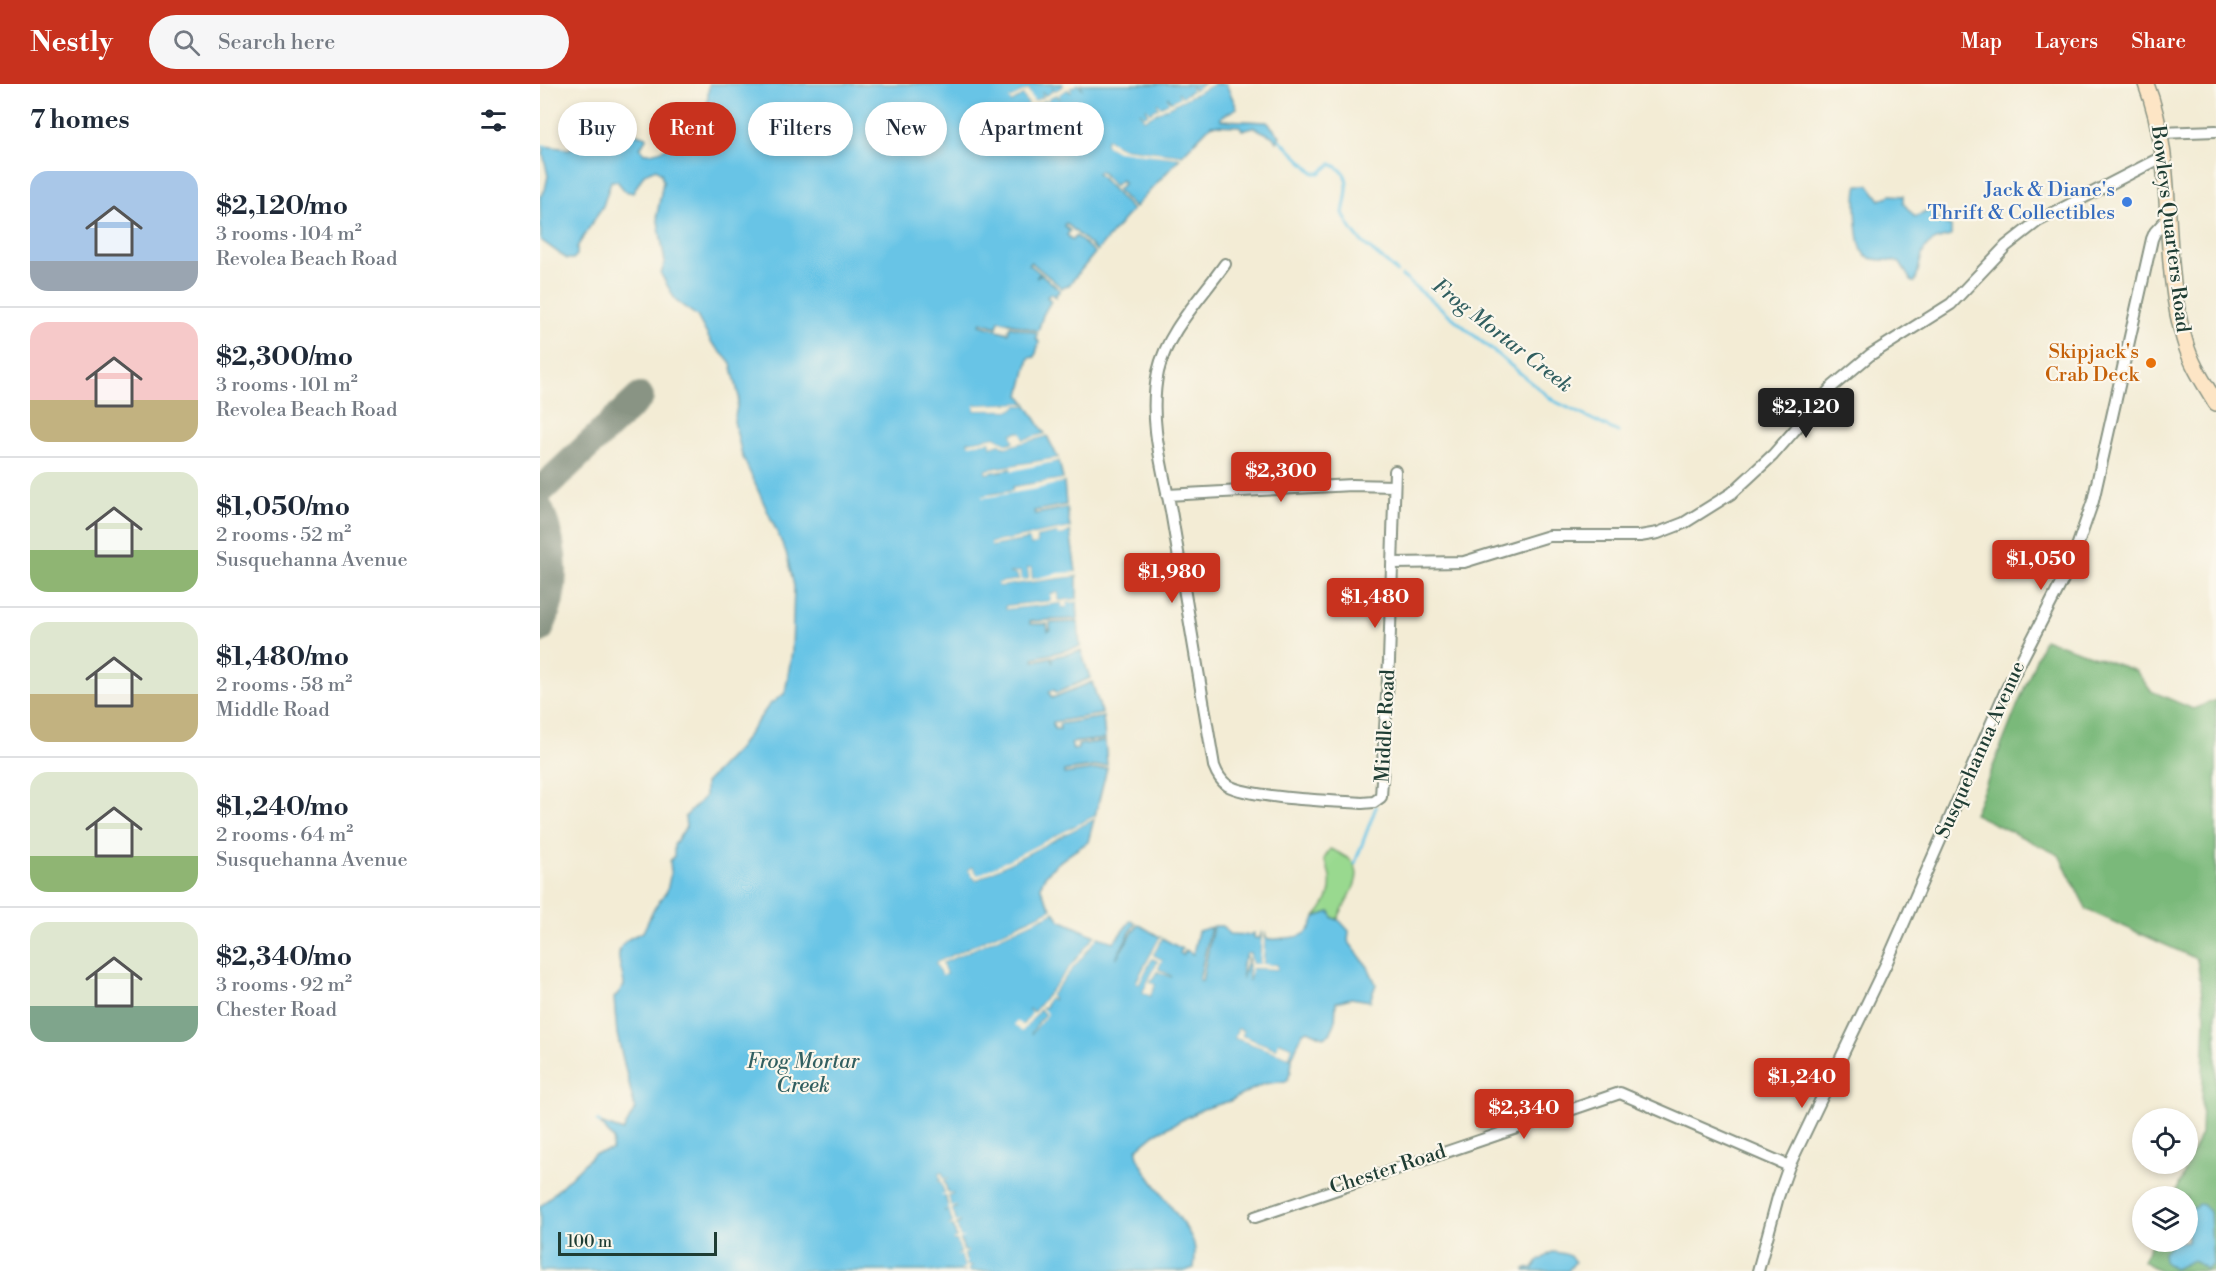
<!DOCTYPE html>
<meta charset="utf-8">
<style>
body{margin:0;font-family:"Libre Bodoni",serif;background:#f6f6f7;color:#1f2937;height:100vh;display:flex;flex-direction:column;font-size:22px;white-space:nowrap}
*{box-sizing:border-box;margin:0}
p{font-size:20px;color:#747a83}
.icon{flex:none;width:33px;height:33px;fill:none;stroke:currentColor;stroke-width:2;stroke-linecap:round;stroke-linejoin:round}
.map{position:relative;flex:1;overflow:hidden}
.details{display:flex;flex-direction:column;background:#fff;width:540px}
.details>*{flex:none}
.hud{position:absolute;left:18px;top:18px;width:570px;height:54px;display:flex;gap:12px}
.tools{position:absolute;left:1592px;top:1024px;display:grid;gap:12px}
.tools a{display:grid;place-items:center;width:66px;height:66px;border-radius:50%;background:#fff;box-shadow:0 3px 9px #0003;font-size:30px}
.scale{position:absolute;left:18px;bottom:15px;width:159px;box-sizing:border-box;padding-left:6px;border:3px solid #1f3d34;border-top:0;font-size:16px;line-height:21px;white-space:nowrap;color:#1f3d34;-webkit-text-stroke:4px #fbf7ec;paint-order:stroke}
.price{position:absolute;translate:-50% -51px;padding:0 14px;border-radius:6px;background:#c8321e;color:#fff;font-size:20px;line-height:39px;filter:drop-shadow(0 2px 3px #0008)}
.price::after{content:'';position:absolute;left:50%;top:36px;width:18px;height:14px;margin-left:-9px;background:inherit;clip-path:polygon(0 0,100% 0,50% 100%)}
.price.selected{background:#222;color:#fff}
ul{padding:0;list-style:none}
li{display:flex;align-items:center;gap:18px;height:150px;padding:0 30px}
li+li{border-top:2px solid #e0e1e3}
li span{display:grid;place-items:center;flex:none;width:168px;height:120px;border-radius:18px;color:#555}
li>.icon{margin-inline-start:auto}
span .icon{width:72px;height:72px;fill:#fffc;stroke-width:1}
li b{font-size:26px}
h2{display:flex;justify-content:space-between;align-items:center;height:72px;padding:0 30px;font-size:26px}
.pill{padding:0 21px;border-radius:27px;background:#fff;box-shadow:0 3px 9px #0003;font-size:21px;line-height:54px}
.pill.selected{background:#c8321e;color:#fff}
header{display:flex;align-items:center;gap:36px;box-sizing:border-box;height:84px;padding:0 30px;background:#c8321e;color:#fff}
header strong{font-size:28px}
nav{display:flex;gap:33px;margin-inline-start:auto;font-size:21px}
.search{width:420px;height:54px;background:#f6f6f7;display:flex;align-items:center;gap:15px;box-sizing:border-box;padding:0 21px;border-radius:33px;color:#747a83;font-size:22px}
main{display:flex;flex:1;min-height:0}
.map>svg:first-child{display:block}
.green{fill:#99d98f;stroke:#5c8b62;stroke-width:1.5}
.forest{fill:#7ab97a;stroke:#4c7b57;stroke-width:1.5}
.water{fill:#68c4e6;stroke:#44808d;stroke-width:1.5}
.pier{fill:#f3ecd5}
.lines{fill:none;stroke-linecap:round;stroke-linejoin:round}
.stream{stroke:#68c4e6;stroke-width:3}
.taxiway{stroke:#899484;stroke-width:28}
.street-casing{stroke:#899484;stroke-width:14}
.secondary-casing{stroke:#899484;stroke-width:18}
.street{stroke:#fff;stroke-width:10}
.secondary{stroke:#fde5c5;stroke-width:15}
.shop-dot{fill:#3f7fe0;stroke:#fbf7ec;stroke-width:2}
.food-dot{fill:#e8710a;stroke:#fbf7ec;stroke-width:2}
.labels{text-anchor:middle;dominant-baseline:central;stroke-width:4.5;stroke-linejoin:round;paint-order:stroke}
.shop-label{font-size:20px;fill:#366cbe;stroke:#fbf7ec;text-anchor:end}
.street-label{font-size:20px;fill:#1f3d34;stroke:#fbf7ec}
.food-label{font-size:20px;fill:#c56008;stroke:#fbf7ec;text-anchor:end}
.water-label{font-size:21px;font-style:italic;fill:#315f60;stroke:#fbf7ec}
</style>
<header>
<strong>Nestly</strong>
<div class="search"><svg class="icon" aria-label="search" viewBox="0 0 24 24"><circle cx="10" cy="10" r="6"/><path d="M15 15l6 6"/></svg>Search here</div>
<nav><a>Map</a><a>Layers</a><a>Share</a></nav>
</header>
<main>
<section class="details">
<h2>7 homes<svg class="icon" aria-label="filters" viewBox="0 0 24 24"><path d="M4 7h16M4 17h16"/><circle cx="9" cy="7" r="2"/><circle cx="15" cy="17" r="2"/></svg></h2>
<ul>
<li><span style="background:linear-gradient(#a9c7e8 75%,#9aa5b1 0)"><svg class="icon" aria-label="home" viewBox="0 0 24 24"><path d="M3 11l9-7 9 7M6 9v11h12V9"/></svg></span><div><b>$2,120/mo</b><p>3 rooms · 104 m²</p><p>Revolea Beach Road</p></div></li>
<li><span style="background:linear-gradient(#f6c9c9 65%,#c2b280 0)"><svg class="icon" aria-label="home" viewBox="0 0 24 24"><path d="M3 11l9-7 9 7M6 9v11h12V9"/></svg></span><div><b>$2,300/mo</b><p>3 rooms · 101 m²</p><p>Revolea Beach Road</p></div></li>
<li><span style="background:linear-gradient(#dfe7d0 65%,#8fb573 0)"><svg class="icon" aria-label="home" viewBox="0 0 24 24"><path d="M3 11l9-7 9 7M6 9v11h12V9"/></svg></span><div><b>$1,050/mo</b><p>2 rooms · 52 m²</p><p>Susquehanna Avenue</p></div></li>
<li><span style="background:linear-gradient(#dfe7d0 60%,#c2b280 0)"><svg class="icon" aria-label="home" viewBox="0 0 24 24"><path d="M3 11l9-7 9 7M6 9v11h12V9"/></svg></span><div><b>$1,480/mo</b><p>2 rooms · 58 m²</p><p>Middle Road</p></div></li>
<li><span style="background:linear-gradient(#dfe7d0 70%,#8fb573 0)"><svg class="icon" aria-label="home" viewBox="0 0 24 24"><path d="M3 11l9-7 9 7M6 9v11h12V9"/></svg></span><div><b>$1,240/mo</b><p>2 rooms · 64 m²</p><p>Susquehanna Avenue</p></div></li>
<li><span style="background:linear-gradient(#dfe7d0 70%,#7fa58c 0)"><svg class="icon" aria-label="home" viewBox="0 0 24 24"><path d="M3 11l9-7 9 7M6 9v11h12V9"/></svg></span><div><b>$2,340/mo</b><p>3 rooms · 92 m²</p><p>Chester Road</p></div></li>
</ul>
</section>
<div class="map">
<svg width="1676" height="1187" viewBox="0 0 1676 1187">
<rect width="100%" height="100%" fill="#fbf7ec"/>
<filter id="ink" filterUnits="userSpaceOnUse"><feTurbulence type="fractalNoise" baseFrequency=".0167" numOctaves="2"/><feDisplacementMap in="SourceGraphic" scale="12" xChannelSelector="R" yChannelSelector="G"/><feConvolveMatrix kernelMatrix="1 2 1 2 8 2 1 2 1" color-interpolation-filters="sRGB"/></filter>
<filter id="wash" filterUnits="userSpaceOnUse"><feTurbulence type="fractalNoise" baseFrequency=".008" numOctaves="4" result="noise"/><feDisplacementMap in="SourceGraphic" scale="24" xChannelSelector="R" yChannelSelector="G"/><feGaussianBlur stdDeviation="1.35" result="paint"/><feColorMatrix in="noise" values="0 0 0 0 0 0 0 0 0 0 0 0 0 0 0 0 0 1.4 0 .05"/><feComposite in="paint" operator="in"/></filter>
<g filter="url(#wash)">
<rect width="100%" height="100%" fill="#f3ecd5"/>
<path class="green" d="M790,765C797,767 802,771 808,774C830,790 805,816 798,835L793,834L790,828L775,833C792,815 795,797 784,775Z"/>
<path class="forest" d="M1504,555L1596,587L1611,607L1653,625L1676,616V1187H1620L1603,1177L1612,1158H1647V1113H1634L1661,1049L1665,932L1657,875L1547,826L1519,771L1434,730Z"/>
<path class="water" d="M169,0H523L524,2L515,7L512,3L514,7L505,12L502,8L504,13L493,18L488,6L470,15L471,18L483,11L489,21L476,28L477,31L487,26L493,39L482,44L483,46L496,40L489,24L495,21L499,26L496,20L506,16L509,20L507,15L517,10L520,15L518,10L528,5L531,9L530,4L537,0L542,4L541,0H664L654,7L651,2L652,7L642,13L638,8L641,13L631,18L628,13L630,19L620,23L617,19L619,24L609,29L606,24L608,30L604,32L600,28L604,35L674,0H686L697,24L681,33V36L727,38L740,52L737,58L732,52L713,43L702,46L700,42L671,41L642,71L582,64L567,55L565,60L577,66L640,74L594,124L577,106L584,99L581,96L574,102L560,87L557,89L592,126L557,167L526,139L524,141L530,147L527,151L532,156L536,152L555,169L528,202L522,204L491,178L489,180L500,189L496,194L501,190L520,206L515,212L517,214L511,209L507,213L511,217L503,231L498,247L459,236L457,243L441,238L440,241L468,249L470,242L497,249L496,254L499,258L495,273L489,274L480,311L486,319L435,321V326H471L477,321H487L505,350L483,356L480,348L472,350L474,358L467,360L455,353L428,358L429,360L450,357L451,362L460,359L465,363L507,352L518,374L446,386V389L519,377L523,395L473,403V407L443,412L524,398L526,421L494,427L495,430L527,424L530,444L451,459L452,462L490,455L491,461L497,459L496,453L517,449L521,451L530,447L536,488L492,495L491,484H488L489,495L481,497L480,488L469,489L477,490L479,496L459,499V502L537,492V515L519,517L518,509L511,510V517L466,522V525L522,519L523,523H526V519L537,518L538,535L490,537V540H507L508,547L510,546V539L538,538L540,563L493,574L494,577L511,573L513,579L512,573L541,567L550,594L516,609L514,605L509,608L512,614L552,598L562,630L513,638L514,645H520L519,640L563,633L565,655L531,659L533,666L538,665V661L565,657L567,681L524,687V690L567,684L555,732L438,792L432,783L428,786L436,796L554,735L548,758C536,766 500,787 501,804C502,811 509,819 512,825L396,879L402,891L406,890L402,879L514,828L520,836L555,852L494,928L488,925L493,929L482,942L477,938L475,941L482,947L500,925L505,930L491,950L507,930L500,924L505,923L509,913L514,916L510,912L558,853L574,858L591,836L595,839L576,874L598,840L620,853L596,898L599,900L612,874L618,877L603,908L610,912L615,901L610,899L617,887L632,893L618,885L622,876L613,871L622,854L642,865L640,869L643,871L646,866L653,870L658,847L671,843L659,896L662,897L673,842H683L689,850L709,851L714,849V854H720L722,846L720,881L712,880L710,870H707L702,880V895L708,872L709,897L711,884L737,885V881H723L725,848L726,854C734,857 739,854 746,854C763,853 770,850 775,833L790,828L793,834L800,837L809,847L808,857L828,883L836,900L830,917L811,914L796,918L795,939L790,950L783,953L768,946L763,948L752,973L749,972L752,963L739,958L736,965L702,952L703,947L698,945L695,954L752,974L751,987L747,997L723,1000L690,1017L663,1025L615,1050L597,1065C593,1081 647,1136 654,1160C656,1168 655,1176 654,1184L645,1187H429L428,1183L433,1182H427L424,1169L428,1167L424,1168L416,1140L421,1138L416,1139L412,1125L417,1123L411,1124L408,1111L413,1109L408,1110L404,1096L409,1094L404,1095L402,1089L399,1090L401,1096L398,1097H401L409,1125L404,1127L409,1126L413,1140L409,1141H413L417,1155L413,1156H417L421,1169L417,1171L421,1170L425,1184L421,1186L426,1187H0V1123L54,1070L72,1066L73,1055L60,1039L83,1047L95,1025L77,950L74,914L84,902C84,886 71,870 86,857C90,853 97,851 103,848L114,825L127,807L131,788L130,777L134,772V761L146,743L145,733L165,712V699L198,665L229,621L245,609L252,568L254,502L246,468L202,371L194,337L199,313L191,279L171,258L157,232L136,217L121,190L125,178L117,131L123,98L121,89L116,85L104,90L93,109L85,107L77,97H71L63,122L37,163V171L33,175H27L1,156L0,113L5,106L8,92L3,69L5,62L29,65L63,46L75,44L107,53L100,64L104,69C124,70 154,51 163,33C168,23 168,10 169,0Z
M1318,101H1329L1340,116L1351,111L1363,112V119L1375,133L1393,125L1397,135L1411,143V152C1376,158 1384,172 1375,198H1372L1360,179C1350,174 1337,178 1327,173C1316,168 1314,109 1318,101Z
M1658,1120L1664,1121L1670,1128L1673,1181L1666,1185L1653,1176L1634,1185L1624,1177L1623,1168L1634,1158H1647V1124H1655Z
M1012,1168C1021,1169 1030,1169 1035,1178L1028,1187H985V1185L993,1184L997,1178Z"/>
<path class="pier" d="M523,0H537L530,4L532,9L528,5L519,10L520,15L517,10L508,15V21L506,16L497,20L499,26L495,21L490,24L496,40L483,47L482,44L493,38L487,26L477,31L475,28L489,21L483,11L471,18L469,15L488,6L494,17L504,13L501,8L505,12L514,7L512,3L515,7L524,2Z
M664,0H674L604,35L600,28L604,32L608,30L607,24L610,29L619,24L617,19L621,23L629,19L627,14L631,18L640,13L638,8L642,13L652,7L650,3L654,7Z
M567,55L582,64L642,71L640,74L577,67L565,60Z
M482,319L487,321H477L471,326H435L434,321Z
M481,348L483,356L505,350L507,352L465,363L460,359L451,362L450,357L429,361L428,358L455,353L468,360L474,358L472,350Z
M518,374L519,377L472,387L471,384L446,389V386Z
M523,395L524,398L497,405L443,414L442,412L473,407V403Z
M530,444V447L522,451L518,452L517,449L496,453L497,460L491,461L489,455L451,462V459Z
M488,484H491L492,495L518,489L536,488L537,492L459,502L458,499L479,496L477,490L469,489L480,488L481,496L489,495Z
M518,509L519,517L537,515V518L527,519V523H522V519L466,525V522L511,517L510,510Z
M555,732L554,735L436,796L428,786L432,783L438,791Z
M512,825L514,828L402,879L406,890L402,892L396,879Z
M722,846L725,848L723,880L737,881V885L712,884L708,897L710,880L708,872L700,895L707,870H710L712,880H720Z
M555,852L558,853L510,912L514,916L509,914L504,923H501L508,930L491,950L505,930L500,925L482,948L474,941L477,937L483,941L492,929L488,925L494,928Z
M620,853L622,854L613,871L622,876L618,885L632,893L617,887L610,898L615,901L610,912L603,908L618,877L612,874L599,900L596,899Z
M698,945L703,947L702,952L736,965L738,958L752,963L749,972L752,974L695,954Z
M402,1089L404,1095L409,1094L404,1097L407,1109H413L408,1111L411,1123L417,1122L412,1125L416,1138L421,1137L416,1140L420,1153H425L420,1155L423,1168L429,1167L424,1170L427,1182H433L428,1183L429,1187L420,1186L425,1184L421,1171L416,1172L421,1169L417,1156H412L417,1154L414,1141L408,1142L413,1139L409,1126H404L409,1125L406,1112H400L405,1110L401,1097L396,1098L401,1096L399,1090Z"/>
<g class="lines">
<path class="stream" d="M740,56L774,89H780L791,80C815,89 806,111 803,129C817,162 833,164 857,188
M0,63L5,62
M862,192L1014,317L1078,348
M815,779L836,723
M57,1037L60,1039"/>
<path class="taxiway" d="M0,407L100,313
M0,426C16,465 18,506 0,545"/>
</g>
</g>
<g filter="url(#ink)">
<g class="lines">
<defs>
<path id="street" d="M1620,49L1676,47
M685,180C662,213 627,247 618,288C608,334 622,382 631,427C646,512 660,597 674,682C677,690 680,696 687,701C708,714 793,717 822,719L834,718L841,713L849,577L855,387
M627,411L812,401L854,402
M853,479L924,478L1009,452H1100L1118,449L1144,439L1192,409L1233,371L1293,302L1330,271L1411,220L1466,162L1498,137L1622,73
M715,1133L1080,1009L1249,1082
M1218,1187L1238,1113L1249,1082L1346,880L1466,606L1531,480L1553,417L1612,155L1615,148L1627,135"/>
<path id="secondary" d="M1606,0C1638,82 1619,174 1645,258C1651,280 1664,299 1676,319"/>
</defs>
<use href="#street" class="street-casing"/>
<use href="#secondary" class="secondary-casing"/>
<use href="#street" class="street"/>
<use href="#secondary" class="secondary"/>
</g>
</g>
<circle class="shop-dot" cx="1587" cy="118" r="6"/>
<circle class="food-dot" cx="1611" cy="279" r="6"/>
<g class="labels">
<g class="shop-label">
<text x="1575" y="106">Jack &amp; Diane's<tspan x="1575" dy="23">Thrift &amp; Collectibles</tspan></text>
</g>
<g class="street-label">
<text transform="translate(1630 145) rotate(83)">Bowleys Quarters Road</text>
<text transform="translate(846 642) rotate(-87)">Middle Road</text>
<text transform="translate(1441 666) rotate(-66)">Susquehanna Avenue</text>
<text transform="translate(848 1086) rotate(-18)">Chester Road</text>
</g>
<g class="food-label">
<text x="1599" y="268">Skipjack's<tspan x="1599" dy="23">Crab Deck</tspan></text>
</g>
<g class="water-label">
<text transform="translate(962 252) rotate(38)">Frog Mortar Creek</text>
<text x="263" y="978">Frog Mortar<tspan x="263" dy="24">Creek</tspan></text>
</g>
</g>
</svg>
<div class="tools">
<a><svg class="icon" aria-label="locate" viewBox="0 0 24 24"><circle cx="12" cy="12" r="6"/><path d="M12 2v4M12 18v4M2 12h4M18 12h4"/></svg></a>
<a><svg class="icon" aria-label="layers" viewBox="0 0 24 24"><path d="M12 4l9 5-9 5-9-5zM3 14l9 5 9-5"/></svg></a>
</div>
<div class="scale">100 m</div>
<b class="price selected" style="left:1266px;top:355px">$2,120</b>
<b class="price" style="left:741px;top:419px">$2,300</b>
<b class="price" style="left:1501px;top:507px">$1,050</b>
<b class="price" style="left:632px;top:520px">$1,980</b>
<b class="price" style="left:835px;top:545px">$1,480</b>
<b class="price" style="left:1262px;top:1025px">$1,240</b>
<b class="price" style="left:984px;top:1056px">$2,340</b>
<div class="hud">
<a class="pill">Buy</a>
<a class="pill selected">Rent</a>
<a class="pill">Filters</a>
<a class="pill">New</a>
<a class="pill">Apartment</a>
</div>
</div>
</main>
